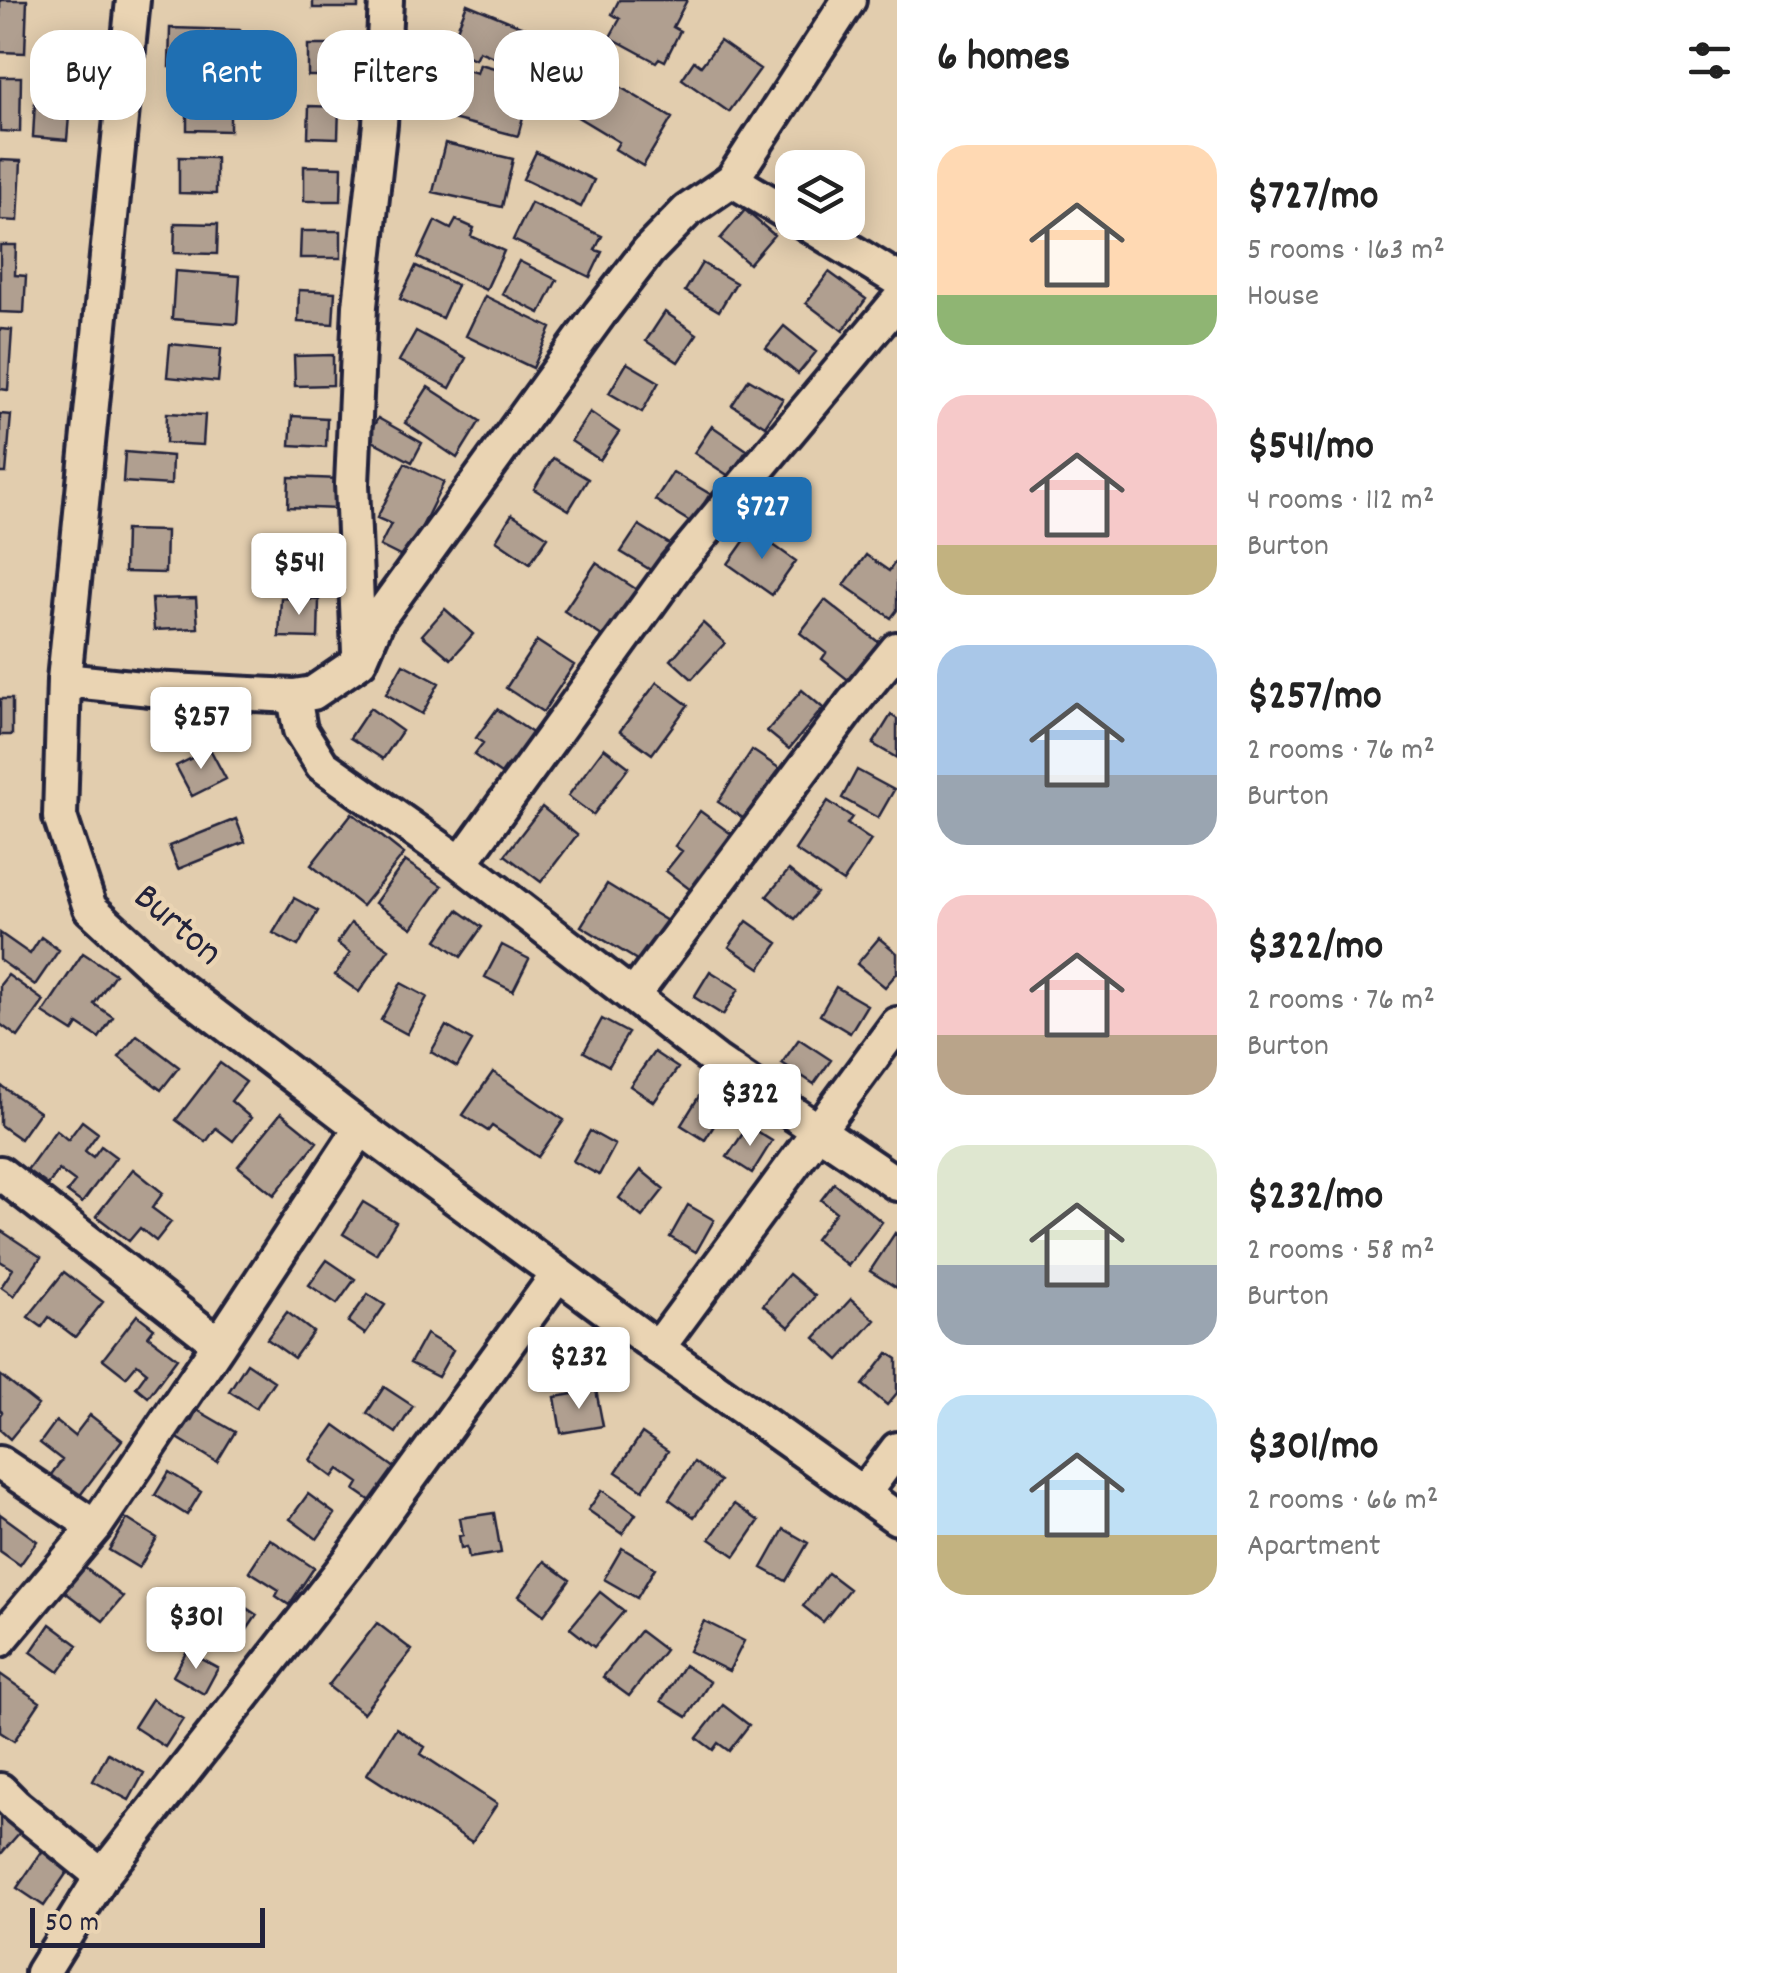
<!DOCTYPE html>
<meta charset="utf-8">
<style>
body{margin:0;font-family:Dekko,sans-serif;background:#f6f6f6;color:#222;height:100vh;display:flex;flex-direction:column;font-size:38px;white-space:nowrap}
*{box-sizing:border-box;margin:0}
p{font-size:32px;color:#767676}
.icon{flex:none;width:55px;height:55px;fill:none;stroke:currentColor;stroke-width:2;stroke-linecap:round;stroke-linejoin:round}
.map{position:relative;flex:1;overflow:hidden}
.panel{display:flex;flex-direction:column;background:#fff;width:880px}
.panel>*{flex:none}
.guide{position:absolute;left:30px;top:30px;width:715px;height:90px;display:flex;gap:20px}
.tools{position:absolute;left:775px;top:150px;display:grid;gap:20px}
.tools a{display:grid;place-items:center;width:90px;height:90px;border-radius:20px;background:#fff;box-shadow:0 5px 25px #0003;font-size:50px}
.scale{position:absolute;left:30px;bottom:25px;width:235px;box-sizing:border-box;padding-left:10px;border:5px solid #22223b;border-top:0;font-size:28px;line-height:35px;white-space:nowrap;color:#22223b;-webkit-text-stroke:8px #ead4b3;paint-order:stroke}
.price{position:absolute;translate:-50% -85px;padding:0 22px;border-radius:10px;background:#fff;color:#222;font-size:32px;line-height:65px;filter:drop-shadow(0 2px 5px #0008)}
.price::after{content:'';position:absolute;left:50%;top:60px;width:30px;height:22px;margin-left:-15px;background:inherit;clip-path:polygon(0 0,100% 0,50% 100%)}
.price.on{background:#1f6fb2;color:#fff}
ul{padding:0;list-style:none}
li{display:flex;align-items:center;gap:30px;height:250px;padding:0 40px}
li span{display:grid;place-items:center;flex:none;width:280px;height:200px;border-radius:30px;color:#555}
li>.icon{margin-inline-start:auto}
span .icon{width:120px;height:120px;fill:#fffc;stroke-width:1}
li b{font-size:42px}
h2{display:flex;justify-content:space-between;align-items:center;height:120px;padding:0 40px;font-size:42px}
.chip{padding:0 35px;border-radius:30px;background:#fff;box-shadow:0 5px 25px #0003;font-size:35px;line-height:90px}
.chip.on{background:#1f6fb2;color:#fff}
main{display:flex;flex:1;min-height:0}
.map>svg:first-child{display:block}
.building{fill:#b09f90;stroke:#22223b;stroke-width:2.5}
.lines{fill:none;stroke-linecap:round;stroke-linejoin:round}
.street-casing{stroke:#22223b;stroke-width:40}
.street{stroke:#ead4b3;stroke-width:32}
.labels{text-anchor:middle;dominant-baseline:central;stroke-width:9;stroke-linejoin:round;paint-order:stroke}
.street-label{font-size:40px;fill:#22223b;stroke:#ead4b3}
</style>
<main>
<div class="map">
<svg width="897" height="1973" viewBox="0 0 897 1973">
<rect width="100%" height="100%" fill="#e2cdae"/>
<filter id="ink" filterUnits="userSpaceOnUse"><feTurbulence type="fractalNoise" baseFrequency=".01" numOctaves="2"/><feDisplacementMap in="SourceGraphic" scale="20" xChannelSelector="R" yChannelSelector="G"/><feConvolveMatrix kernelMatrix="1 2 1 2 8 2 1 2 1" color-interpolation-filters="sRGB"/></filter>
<g filter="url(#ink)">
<path class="building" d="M0,0H27L25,53L0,52Z
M313,0H358V8H313Z
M619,0H687L673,27L680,31L665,61L659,58L656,62L610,37L620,19L612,14Z
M467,4L533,31L519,67L479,51L475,59L449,49Z
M170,28L240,30L239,68L169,67Z
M720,41L760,69L729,112L682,79L694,61L701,66Z
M308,45H347V76H308Z
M417,54L447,65L430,107L401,96Z
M480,64L498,69L496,78L531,86L518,136L441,116L454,66L477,73Z
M600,75L672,118L643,166L615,149L619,142L576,116Z
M0,77H21L20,132L0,131Z
M35,101L70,104L67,140L33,137Z
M187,102H230V131L187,130Z
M309,106L339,107L338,138L308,137Z
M445,143L513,159L502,207L433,192Z
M536,152L594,180L581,207L523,179Z
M179,157L216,158V194L179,193Z
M0,160L21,161L18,221L0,220Z
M304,166L342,167L341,201H304Z
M531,203L602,236L595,250L602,252L590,277L513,240Z
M745,210L774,235L749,264L720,239Z
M456,220L474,228L471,236L504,251L486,290L418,258L435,221L451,229Z
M175,223L218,224L217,254L174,253Z
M301,231H341V258H300Z
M0,245H16L15,275L26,276L24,313L0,312Z
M519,261L557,280L540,313L502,294Z
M702,263L736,283L719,311L685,291Z
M416,266L457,285L442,318L400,299Z
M175,271L240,276L237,324L172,319Z
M829,272L866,299L843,331L806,303Z
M299,290L335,292L333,324L298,322Z
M485,296L551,328L533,368L466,336Z
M665,312L697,334L678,362L646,341Z
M784,326L816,352L798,374L766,348Z
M0,329L12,330L8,390L0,389Z
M416,331L466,358L450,388L399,361Z
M170,344L221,349L218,382L167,377Z
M333,355V385L295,386L294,356Z
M627,363L659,382L642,412L609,393Z
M749,379L783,399L765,426L732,405Z
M428,387L480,421L457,458L405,423Z
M590,412L619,432L600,460L571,441Z
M167,413L205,415L203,445L166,443Z
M0,414L11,415L6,473H0Z
M292,416L327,418L326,447L290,445Z
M378,418L422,443L412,462L367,438Z
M712,426L747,450L729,476L694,453Z
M125,452L172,456L171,485L123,482Z
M553,458L588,479L569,510L534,489Z
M405,463L444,482L406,559L380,546L391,524L377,518Z
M673,472L710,494L692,523L655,500Z
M289,477L340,479L338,509L288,507Z
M512,514L548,537L530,563L496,540Z
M639,525L671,545L654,572L621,552Z
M125,530L166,531L165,573L124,572Z
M752,530L796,561L772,595L728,564Z
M323,539V570L286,571L285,540Z
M866,555L889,571L897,559V610L891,618L844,585Z
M596,563L639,591L608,640L564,611Z
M196,598L198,628L154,630L152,599Z
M281,598L319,600L318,638L279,637Z
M825,600L882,645L852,683L822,659L826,653L800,633Z
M445,609L473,634L451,659L422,635Z
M703,623L725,643L692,679L671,660Z
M537,641L574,665L543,712L506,688Z
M403,664L439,683L422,714L386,694Z
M657,682L688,705L652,754L620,731Z
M802,690L823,708L789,749L767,731Z
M0,699H12V735H0Z
M370,708L402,731L383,759L350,738Z
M497,709L540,738L518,771L508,764L501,774L474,755L483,743L476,738Z
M891,715L897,719V758L873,744Z
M604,748L629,767L593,815L568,796Z
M210,749L226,779L192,796L176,766Z
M752,750L788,774L754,825L718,802Z
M857,770L894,790L878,818L842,798Z
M828,801L852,817L847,824L871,840L843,882L795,850Z
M542,807L577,835L541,882L505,855Z
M700,811L741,841L700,897L666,871L682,851L675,846Z
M352,813L404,854L362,906L311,865Z
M236,819L245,842L178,869L169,846Z
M405,861L442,886L412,928L375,903Z
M789,870L817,893L795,919L767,896Z
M607,884L667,921L642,963L581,926Z
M294,898L318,911L298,946L273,933Z
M458,910L482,927L461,957L437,940Z
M747,921L778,943L760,968L729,947Z
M351,923L389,949L359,992L335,975L350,953L337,943Z
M0,933L30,954L41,937L59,950L35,985L0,960Z
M879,938L897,953V973L885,987L857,964Z
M502,945L529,959L513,991L485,977Z
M83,953L115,974L94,1004L113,1017L99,1038L78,1024L73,1032L43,1013Z
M710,971L739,989L723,1015L694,997Z
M8,975L44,1001L18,1037L0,1024V985Z
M401,983L427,997L407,1034L381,1020Z
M836,987L867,1005L850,1033L820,1015Z
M602,1019L628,1033L609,1066L584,1052Z
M446,1026L472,1041L457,1067L431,1052Z
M137,1035L179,1067L161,1090L119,1057Z
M799,1039L831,1060L814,1084L782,1063Z
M654,1052L678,1068L654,1102L630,1086Z
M220,1063L246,1082L231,1101L251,1118L233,1141L216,1128L206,1142L176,1120Z
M493,1072L564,1120L538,1157L492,1126L488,1131L463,1115Z
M0,1085L39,1112L20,1139L0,1125Z
M701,1093L725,1108L705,1140L681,1125Z
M281,1113L317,1142L274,1195L238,1166Z
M82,1121L98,1133L85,1151L93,1157L101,1146L116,1157L82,1203L67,1192L75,1182L59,1170L48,1185L27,1170L56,1130L68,1140Z
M748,1126L772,1141L752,1173L727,1157Z
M590,1131L615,1145L599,1175L573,1161Z
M133,1169L163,1193L152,1208L171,1222L156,1241L140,1228L129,1241L96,1216Z
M641,1170L664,1189L642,1217L619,1198Z
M834,1183L882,1222L848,1266L815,1239L836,1212L821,1200Z
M363,1202L396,1222L376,1254L343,1234Z
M688,1205L714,1220L696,1252L670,1237Z
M0,1230L41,1257L14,1296L1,1287L13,1269L0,1261Z
M895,1233L897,1235V1288L870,1271Z
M327,1260L355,1279L337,1304L309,1285Z
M64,1272L103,1302L75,1337L49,1317L42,1327L28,1317Z
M789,1274L815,1296L789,1327L763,1305Z
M368,1294L385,1305L365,1334L348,1322Z
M851,1299L875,1320L839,1360L815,1338Z
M287,1312L313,1332L294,1358L267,1339Z
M137,1315L154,1328L148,1336L177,1358L148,1397L136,1387L147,1372L137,1364L126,1377L103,1359Z
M426,1334L453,1350L438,1377L410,1363Z
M888,1353L897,1359V1393L887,1405L863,1385Z
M247,1363L274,1381L256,1408L229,1391Z
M0,1375L38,1405L10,1439L0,1430V1415L2,1412L0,1410Z
M384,1387L413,1406L396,1433L367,1413Z
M596,1390L603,1426L561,1433L555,1397Z
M197,1410L235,1432L217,1462L171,1434L182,1416L191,1421Z
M90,1415L122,1440L75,1502L47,1480L62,1460L40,1443L56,1421L74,1436Z
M335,1425L395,1468L371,1501L355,1490L359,1483L339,1469L333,1477L310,1460Z
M642,1433L668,1451L643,1490L616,1472Z
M694,1462L720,1481L694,1517L669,1499Z
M169,1472L201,1492L187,1515L155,1495Z
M602,1490L636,1514L622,1534L588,1510Z
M308,1494L335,1514L317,1539L290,1519Z
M734,1504L759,1521L735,1556L710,1539Z
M494,1513L501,1553L469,1558L467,1547L461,1548L459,1536L463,1535L460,1518Z
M0,1514L37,1541L20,1565L0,1551Z
M127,1519L157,1538L139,1568L109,1550Z
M784,1529L808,1543L786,1581L762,1568Z
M270,1539L314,1568L289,1605L276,1596L279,1590L249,1571Z
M622,1548L655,1568L637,1598L604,1579Z
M544,1561L570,1580L544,1615L519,1596Z
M80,1564L123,1597L103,1621L61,1589Z
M828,1573L849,1589L823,1622L803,1606Z
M600,1592L624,1611L594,1647L570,1628Z
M228,1596L257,1615L240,1640L212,1621Z
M704,1621L744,1641L729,1671L689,1651Z
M377,1623L412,1650L363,1713L328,1686Z
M50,1624L78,1645L59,1672L31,1652Z
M640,1631L665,1650L629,1696L603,1677Z
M187,1651L218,1668L204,1694L173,1676Z
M684,1665L710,1682L687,1717L661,1701Z
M0,1674L40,1702L14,1741L0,1732Z
M152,1699L183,1719L165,1747L134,1727Z
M723,1705L749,1725L729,1751L718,1743L713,1750L697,1738Z
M396,1728L425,1747L421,1754L497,1804L472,1842L367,1774Z
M108,1753L144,1773L129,1800L93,1781Z
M0,1806L28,1823L0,1855Z
M43,1850L70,1868L44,1906L17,1888Z"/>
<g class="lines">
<defs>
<path id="street" d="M133,0L64,680L60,817L90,908L168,980L361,1128L658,1348L897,1518
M732,180L849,0
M804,222L897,279
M359,652L352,484L360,306L380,124L386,0
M64,680L151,689L294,696L313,693L360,661L378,619L600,313L648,251L687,211L732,180L792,216
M294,696L300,730L322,765L461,863L716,1061L897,1184
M461,863L676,566L897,302
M634,995L851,705L897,649
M0,1173L219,1344
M658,1348L897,1024
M0,1463L95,1527
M864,1493L897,1449
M0,1640L95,1527L219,1344L361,1128
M0,1790L16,1806L102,1876
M42,1973L102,1876L350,1560L558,1274"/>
</defs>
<use href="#street" class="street-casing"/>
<use href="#street" class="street"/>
</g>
</g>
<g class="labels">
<g class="street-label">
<text transform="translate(176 927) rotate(41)">Burton</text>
</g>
</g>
</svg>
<div class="tools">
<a><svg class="icon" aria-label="layers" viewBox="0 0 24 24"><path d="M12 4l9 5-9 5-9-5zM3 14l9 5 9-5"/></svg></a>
</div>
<div class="scale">50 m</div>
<b class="price on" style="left:762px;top:562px">$727</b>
<b class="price" style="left:299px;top:618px">$541</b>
<b class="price" style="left:201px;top:772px">$257</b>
<b class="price" style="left:750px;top:1149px">$322</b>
<b class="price" style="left:579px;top:1412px">$232</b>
<b class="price" style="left:196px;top:1672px">$301</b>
<div class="guide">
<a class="chip">Buy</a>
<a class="chip on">Rent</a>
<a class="chip">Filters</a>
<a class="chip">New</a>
</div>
</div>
<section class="panel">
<h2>6 homes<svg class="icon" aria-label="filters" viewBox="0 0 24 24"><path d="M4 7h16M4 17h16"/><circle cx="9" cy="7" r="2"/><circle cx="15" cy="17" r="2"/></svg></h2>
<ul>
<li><span style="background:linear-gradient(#ffd9b3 75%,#8fb573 0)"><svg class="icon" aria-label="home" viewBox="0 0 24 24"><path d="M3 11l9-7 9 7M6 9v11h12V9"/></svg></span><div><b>$727/mo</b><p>5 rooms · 163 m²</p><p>House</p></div></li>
<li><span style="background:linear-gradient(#f6c9c9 75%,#c2b280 0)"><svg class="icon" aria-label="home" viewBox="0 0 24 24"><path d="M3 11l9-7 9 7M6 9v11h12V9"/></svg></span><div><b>$541/mo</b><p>4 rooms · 112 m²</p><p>Burton</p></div></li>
<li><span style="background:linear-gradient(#a9c7e8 65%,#9aa5b1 0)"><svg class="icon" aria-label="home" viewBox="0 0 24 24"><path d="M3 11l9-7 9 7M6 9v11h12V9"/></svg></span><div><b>$257/mo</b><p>2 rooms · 76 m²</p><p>Burton</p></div></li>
<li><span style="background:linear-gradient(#f6c9c9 70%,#b9a48a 0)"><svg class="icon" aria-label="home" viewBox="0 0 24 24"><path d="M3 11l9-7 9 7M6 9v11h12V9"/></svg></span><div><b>$322/mo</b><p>2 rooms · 76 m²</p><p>Burton</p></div></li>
<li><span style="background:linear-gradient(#dfe7d0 60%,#9aa5b1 0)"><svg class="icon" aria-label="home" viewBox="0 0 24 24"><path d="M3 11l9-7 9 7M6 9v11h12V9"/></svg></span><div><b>$232/mo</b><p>2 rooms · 58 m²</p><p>Burton</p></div></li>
<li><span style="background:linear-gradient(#bfe0f5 70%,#c2b280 0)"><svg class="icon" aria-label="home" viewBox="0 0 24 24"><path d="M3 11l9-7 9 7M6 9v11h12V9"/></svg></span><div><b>$301/mo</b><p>2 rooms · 66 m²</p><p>Apartment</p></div></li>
</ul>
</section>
</main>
